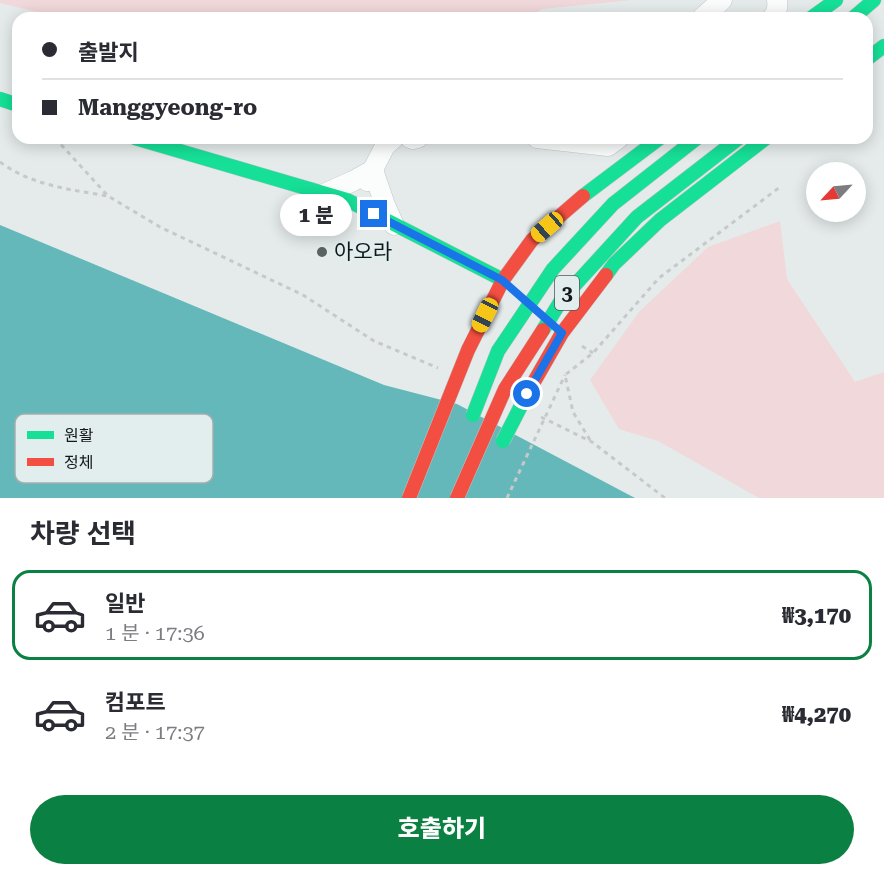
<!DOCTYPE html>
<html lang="ko">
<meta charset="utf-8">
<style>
body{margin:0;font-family:"Roboto Serif","Noto Sans KR",serif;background:#f2f2f3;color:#2b2b33;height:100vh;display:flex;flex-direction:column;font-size:22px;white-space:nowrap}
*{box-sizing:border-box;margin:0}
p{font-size:20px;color:#7c7c81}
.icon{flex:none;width:33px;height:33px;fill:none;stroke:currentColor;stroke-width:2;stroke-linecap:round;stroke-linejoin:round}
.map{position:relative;height:498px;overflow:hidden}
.drawer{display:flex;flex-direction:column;background:#fff;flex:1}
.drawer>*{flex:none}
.top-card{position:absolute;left:12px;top:12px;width:861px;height:132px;border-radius:18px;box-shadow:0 3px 15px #0003;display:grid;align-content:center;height:132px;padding:0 30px;background:#fff}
.needle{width:39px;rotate:244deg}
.controls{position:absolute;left:806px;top:162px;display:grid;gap:12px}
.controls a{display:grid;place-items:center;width:60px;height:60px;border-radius:50%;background:#fff;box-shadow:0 3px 15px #0003;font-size:30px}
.end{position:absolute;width:27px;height:27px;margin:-14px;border:8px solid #1a73e8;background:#fff;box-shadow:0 0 0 3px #fff}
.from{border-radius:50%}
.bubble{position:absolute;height:42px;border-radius:21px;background:#fff;box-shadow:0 3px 15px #0003;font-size:20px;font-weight:800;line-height:42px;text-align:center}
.car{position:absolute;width:18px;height:36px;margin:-18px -9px;border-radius:8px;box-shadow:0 0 4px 2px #0007;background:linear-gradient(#f5c518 24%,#345 0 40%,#f5c518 0 76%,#345 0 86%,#f5c518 0)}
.top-card b{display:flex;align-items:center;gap:21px;height:57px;font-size:22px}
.top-card b+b{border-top:2px solid #e1e1e2}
.top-card i{width:15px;height:15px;background:#2b2b33}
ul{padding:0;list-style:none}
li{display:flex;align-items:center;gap:18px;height:90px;margin:0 12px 9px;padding:0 18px;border:3px solid transparent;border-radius:18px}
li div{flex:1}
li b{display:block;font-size:22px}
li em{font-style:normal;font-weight:800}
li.on{border-color:#0b8043}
li>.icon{width:54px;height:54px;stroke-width:1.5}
h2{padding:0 30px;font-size:27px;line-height:72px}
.primary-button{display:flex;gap:12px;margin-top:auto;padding:12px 30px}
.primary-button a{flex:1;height:69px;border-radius:36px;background:#0b8043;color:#fff;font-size:24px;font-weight:800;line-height:69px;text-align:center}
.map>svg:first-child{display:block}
.green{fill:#f1d8da}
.water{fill:#65b8b9}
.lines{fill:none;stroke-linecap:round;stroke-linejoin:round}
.street-casing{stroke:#c3c7c7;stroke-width:21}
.fast-casing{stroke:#c3c7c7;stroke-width:15}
.jam-casing{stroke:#c3c7c7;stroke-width:15}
.path{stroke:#c7c9c9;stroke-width:3;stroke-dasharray:4.5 4.5;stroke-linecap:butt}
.street{stroke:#fbfcfc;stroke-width:20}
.fast{stroke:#16e098;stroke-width:14}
.jam{stroke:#f24e42;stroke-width:14}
.fast-bridge-casing{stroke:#c2c5c5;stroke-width:15;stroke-linecap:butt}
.jam-bridge-casing{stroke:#c2c5c5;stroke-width:15;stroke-linecap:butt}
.path-bridge{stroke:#c7c9c9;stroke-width:3;stroke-dasharray:4.5 4.5;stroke-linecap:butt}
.fast-bridge{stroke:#16e098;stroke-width:14}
.jam-bridge{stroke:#f24e42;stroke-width:14}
.route{stroke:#1a73e8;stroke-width:8}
.poi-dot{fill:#5c6161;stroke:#e2eeee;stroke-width:2}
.labels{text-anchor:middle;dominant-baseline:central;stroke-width:5;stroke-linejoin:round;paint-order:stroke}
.shield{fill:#e2eeee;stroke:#515858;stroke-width:1.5}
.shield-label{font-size:20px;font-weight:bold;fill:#131717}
.poi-label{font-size:21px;fill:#131717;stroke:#e2eeee;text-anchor:start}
.key{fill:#e2eeee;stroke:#a4aeae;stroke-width:1.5}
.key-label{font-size:16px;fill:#131717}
</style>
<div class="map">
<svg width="884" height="498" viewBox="0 0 884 498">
<rect width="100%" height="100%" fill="#e5ebeb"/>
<g class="green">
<polygon points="0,0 632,0 542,9 529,18 61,18 0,3"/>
<polygon points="780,221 787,279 855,382 884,372 884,498 759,498 658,441 619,429 590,380 639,312 708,247"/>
</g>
<polygon class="water" points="0,225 384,385 457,404 635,498 0,498"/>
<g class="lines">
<defs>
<g id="street">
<polyline points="702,18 722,0"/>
<path d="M772 18C777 14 778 6 777 0"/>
<polyline points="410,138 413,139 418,138"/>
<polyline points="537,138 608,146 619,138"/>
<polyline points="367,181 385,146 394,138"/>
<polyline points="324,194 353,181 373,170 385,205 394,225"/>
</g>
<g id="fast">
<polyline points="811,18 836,0"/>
<polyline points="853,18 874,0"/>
<polyline points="867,59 884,46"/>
<polyline points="0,99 18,105"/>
<polyline points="135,138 347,200 503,280"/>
<polyline points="583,196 660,138"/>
<polyline points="606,275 614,264 660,220 766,138"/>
</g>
<g id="jam">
<polyline points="468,350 503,280 532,240 583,196"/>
<polyline points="527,394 562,333 606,275"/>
</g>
</defs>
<use href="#street" class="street-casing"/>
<use href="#fast" class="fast-casing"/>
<use href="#jam" class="jam-casing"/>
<g class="path">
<polyline points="55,138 108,196 160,227 303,295 374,341 438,368"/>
<path d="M0 162C31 185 71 190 108 196"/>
<polyline points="582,346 593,353"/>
<polyline points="541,417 592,442 665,498"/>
<polyline points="590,440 573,412 565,375 593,353 659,278 780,187"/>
</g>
<use href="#street" class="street"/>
<use href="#fast" class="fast"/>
<use href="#jam" class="jam"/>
<defs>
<g id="fast-bridge">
<polyline points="543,330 562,299 637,217 739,138"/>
<polyline points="473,415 498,351 553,269 613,204 697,138"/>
<polyline points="503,441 527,394"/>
</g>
<g id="jam-bridge">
<polyline points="409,498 468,350"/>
<polyline points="457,498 505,389 543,330"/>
</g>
</defs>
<use href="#fast-bridge" class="fast-bridge-casing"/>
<use href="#jam-bridge" class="jam-bridge-casing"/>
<polyline class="path-bridge" points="507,498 565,375"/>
<use href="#fast-bridge" class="fast-bridge"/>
<use href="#jam-bridge" class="jam-bridge"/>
</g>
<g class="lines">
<polyline class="route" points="374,214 502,280 562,333 527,394"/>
</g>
<circle class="poi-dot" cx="322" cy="252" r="6"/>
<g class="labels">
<rect class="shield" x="555" y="276" width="24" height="34" rx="4.5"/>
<g class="shield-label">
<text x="567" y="293">3</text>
</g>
<g class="poi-label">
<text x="334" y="252">아오라</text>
</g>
</g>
<rect x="15" y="414" width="198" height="69" rx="9" class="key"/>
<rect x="27" y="431" width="27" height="8" fill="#16e098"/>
<rect x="27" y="458" width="27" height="8" fill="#f24e42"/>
<g class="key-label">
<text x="64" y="441">원활</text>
<text x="64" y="468">정체</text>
</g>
</svg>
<div class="controls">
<a><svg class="needle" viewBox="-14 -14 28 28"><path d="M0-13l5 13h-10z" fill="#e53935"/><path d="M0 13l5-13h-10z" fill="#7c7c81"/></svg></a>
</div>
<i class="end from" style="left:527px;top:394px"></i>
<i class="end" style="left:374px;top:214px"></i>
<div class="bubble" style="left:280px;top:194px;width:72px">1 분</div>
<i class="car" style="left:547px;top:227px;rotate:229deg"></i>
<i class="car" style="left:485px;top:315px;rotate:206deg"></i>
<div class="top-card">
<b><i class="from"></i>출발지</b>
<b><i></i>Manggyeong-ro</b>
</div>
</div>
<section class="drawer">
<h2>차량 선택</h2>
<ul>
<li class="on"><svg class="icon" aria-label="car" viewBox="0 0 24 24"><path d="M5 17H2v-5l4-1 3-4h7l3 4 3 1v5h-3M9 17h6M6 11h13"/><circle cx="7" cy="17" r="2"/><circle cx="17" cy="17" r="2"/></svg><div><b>일반</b><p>1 분 · 17:36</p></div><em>₩3,170</em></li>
<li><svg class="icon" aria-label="car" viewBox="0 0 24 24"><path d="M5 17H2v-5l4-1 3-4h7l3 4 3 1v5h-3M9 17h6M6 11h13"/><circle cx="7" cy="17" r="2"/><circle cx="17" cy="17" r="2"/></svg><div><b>컴포트</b><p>2 분 · 17:37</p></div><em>₩4,270</em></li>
</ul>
<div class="primary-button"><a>호출하기</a></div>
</section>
